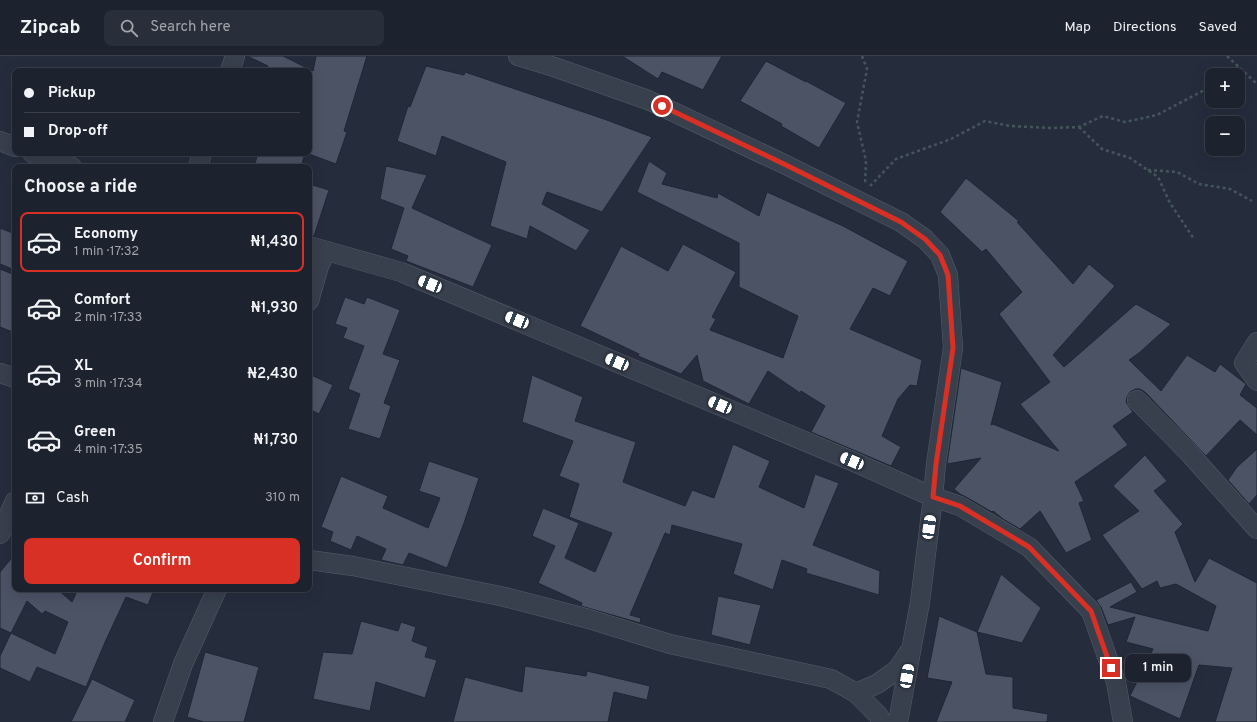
<!DOCTYPE html>
<meta charset="utf-8">
<style>
body{margin:0;font-family:Overpass,sans-serif;background:#292f3a;color:#f1f3f6;height:100vh;display:flex;flex-direction:column;font-size:15px;white-space:nowrap}
*{box-sizing:border-box;margin:0}
p{font-size:13px;color:#a0a4aa}
.icon{flex:none;width:22px;height:22px;fill:none;stroke:currentColor;stroke-width:2;stroke-linecap:round;stroke-linejoin:round}
.map{position:relative;flex:1;overflow:hidden}
.drawer{position:absolute;left:12px;top:108px;width:300px;height:428px;display:flex;flex-direction:column;background:#1c222e;border-radius:8px;box-shadow:0 4px 16px #0002,0 0 0 1px #3a3f4a}
.drawer>*{flex:none}
.top-card{position:absolute;left:12px;top:12px;width:300px;height:88px;border-radius:8px;box-shadow:0 4px 16px #0002,0 0 0 1px #3a3f4a;display:grid;align-content:center;height:88px;padding:0 12px;background:#1c222e}
.buttons{position:absolute;left:1205px;top:12px;display:grid;gap:8px}
.buttons a{display:grid;place-items:center;width:40px;height:40px;border-radius:8px;background:#1c222e;box-shadow:0 4px 16px #0002,0 0 0 1px #3a3f4a;font-size:20px}
.end{position:absolute;width:18px;height:18px;margin:-9px;border:5px solid #d93025;background:#fff;box-shadow:0 0 0 2px #fff}
.from{border-radius:50%}
.bubble{position:absolute;height:28px;border-radius:8px;background:#1c222e;box-shadow:0 4px 16px #0002,0 0 0 1px #3a3f4a;font-size:13px;font-weight:600;line-height:28px;text-align:center}
.car{position:absolute;width:12px;height:24px;margin:-12px -6px;border-radius:5px;box-shadow:0 0 3px 1px #0007;background:linear-gradient(#fff 24%,#345 0 40%,#fff 0 76%,#345 0 86%,#fff 0)}
.top-card b{display:flex;align-items:center;gap:14px;height:38px;font-size:15px}
.top-card b+b{border-top:1px solid #3a3f4a}
.top-card i{width:10px;height:10px;background:#f1f3f6}
ul{padding:0;list-style:none}
li{display:flex;align-items:center;gap:12px;height:60px;margin:0 8px 6px;padding:0 4px;border:2px solid transparent;border-radius:8px}
li div{flex:1}
li b{display:block;font-size:15px}
li em{font-style:normal;font-weight:600}
li.active{border-color:#d93025}
li>.icon{width:36px;height:36px;stroke-width:1.5}
h2{padding:0 12px;font-size:18px;line-height:48px}
.pay{display:flex;align-items:center;gap:10px;height:44px;padding:0 12px;font-size:15px}
.pay p{margin-inline-start:auto}
.cta{display:flex;gap:8px;margin-top:auto;padding:8px 12px}
.cta a{flex:1;height:46px;border-radius:8px;background:#d93025;color:#fff;font-size:16px;font-weight:600;line-height:46px;text-align:center}
header{display:flex;align-items:center;gap:24px;box-sizing:border-box;height:56px;padding:0 20px;background:#1c222e;border-bottom:1px solid #3a3f4a}
header strong{font-size:19px}
nav{display:flex;gap:22px;margin-inline-start:auto;font-size:14px}
.search{width:280px;height:36px;background:#292f3a;display:flex;align-items:center;gap:10px;box-sizing:border-box;padding:0 14px;border-radius:8px;color:#a0a4aa;font-size:15px}
.map>svg:first-child{display:block}
.building{fill:#4b5365;stroke:#1f2634;fill-rule:evenodd}
.lines{fill:none;stroke-linecap:round;stroke-linejoin:round}
.street-casing{stroke:#565d6b;stroke-width:20}
.path{stroke:#45565b;stroke-width:2.5;stroke-dasharray:3 3;stroke-linecap:butt}
.street{stroke:#383f4d;stroke-width:19}
.route{stroke:#d93025;stroke-width:5}
</style>
<header>
<strong>Zipcab</strong>
<div class="search"><svg class="icon" aria-label="search" viewBox="0 0 24 24"><circle cx="10" cy="10" r="6"/><path d="M15 15l6 6"/></svg>Search here</div>
<nav><a>Map</a><a>Directions</a><a>Saved</a></nav>
</header>
<div class="map">
<svg width="1257" height="666" viewBox="0 0 1257 666">
<rect width="100%" height="100%" fill="#252d3d"/>
<g class="building">
<polygon points="247,0 283,0 313,15 316,0 367,0 344,75 347,76 336,108 309,98 309,15 266,15 268,10"/>
<polygon points="622,0 722,0 703,34 662,16 658,23"/>
<polygon points="766,5 806,26 806,25 846,47 819,92 781,70 782,68 740,45"/>
<polygon points="426,10 464,19 465,16 604,63 652,81 602,156 547,136 542,148 590,174 576,195 530,170 527,183 490,170 506,106 442,80 436,100 397,85 408,50 410,51"/>
<polygon points="258,97 305,97 301,111 254,111"/>
<polygon points="649,105 667,117 662,128 717,142 718,137 759,160 767,136 843,170 908,205 890,240 873,232 850,273 922,304 917,330 910,329 898,343 882,380 901,391 891,410 811,376 825,350 801,335 800,337 768,315 749,348 703,325 697,299 681,318 638,300 639,298 580,270 621,190 668,215 683,188 736,216 712,261 716,263 710,274 783,302 798,260 739,231 739,187 637,136"/>
<polygon points="386,110 427,119 412,152 492,189 473,231 406,205 408,200 391,193 404,152 380,143"/>
<polygon points="966,122 1019,165 1017,166 1073,228 1089,208 1115,230 1053,299 1064,311 1136,248 1171,268 1139,297 1129,304 1161,335 1187,299 1215,316 1220,308 1246,328 1240,339 1257,352 1257,379 1240,364 1206,400 1145,336 1140,333 1135,333 1130,336 1127,341 1126,346 1133,356 1113,370 1128,389 1075,426 1084,445 1079,447 1092,484 1066,497 1040,455 1020,473 1003,463 993,455 992,456 966,441 960,438 954,433 981,402 947,408 961,312 1002,326 991,369 993,368 1059,395 1020,348 1050,326 999,258 1022,236 986,193 982,196 940,156"/>
<polygon points="309,128 329,134 314,180 309,179"/>
<polygon points="0,172 15,178 15,204 12,213 0,208"/>
<polygon points="0,213 15,219 15,277 0,271"/>
<polygon points="345,241 364,248 367,241 400,254 383,298 400,304 384,347 391,350 380,383 348,373 360,338 348,333 364,290 343,282 347,272 335,268"/>
<polygon points="309,318 333,329 319,358 309,353"/>
<polygon points="532,319 583,341 575,365 636,386 623,426 685,450 692,434 714,442 733,388 770,405 759,431 804,452 815,418 839,427 813,489 880,515 879,539 806,517 807,513 782,504 773,534 733,518 742,488 672,469 670,479 665,477 630,559 641,562 640,567 581,550 582,547 538,527 555,490 532,480 543,452 579,467 565,502 595,516 612,477 569,461 579,428 559,420 573,385 522,366"/>
<polygon points="1257,393 1257,439 1249,448 1228,424 1237,411"/>
<polygon points="1145,399 1167,425 1154,435 1183,468 1175,476 1195,526 1209,502 1257,527 1257,666 1215,666 1232,612 1199,609 1180,663 1130,640 1153,593 1126,586 1135,561 1108,569 1101,551 1096,544 1131,526 1137,536 1110,551 1208,575 1216,550 1176,528 1160,532 1157,525 1142,533 1102,479 1139,455 1113,430"/>
<polygon points="429,405 479,422 464,467 447,512 409,497 403,509 381,504 386,493 357,480 351,494 330,485 333,476 321,471 341,420 388,440 383,452 428,472 440,442 419,435"/>
<path d="M15 498V533H57L72 546 78 533H145L153 536 148 549 126 541 106 584 86 631 37 611 30 626 0 612V600L11 577 0 572V516ZM27 545 42 558 45 555 68 566 55 598 11 577Z"/>
<polygon points="1001,518 1041,552 1022,587 977,576"/>
<polygon points="718,540 761,549 750,589 711,579"/>
<polygon points="939,560 977,576 986,618 1013,621 1013,652 1048,658 1047,666 936,666 952,626 927,622"/>
<polygon points="361,565 398,575 401,566 416,571 412,585 428,591 425,601 437,604 425,642 376,626 370,655 313,643 323,596 352,598"/>
<polygon points="205,596 259,611 244,666 204,666 187,661"/>
<polygon points="525,610 586,620 587,615 650,630 647,644 614,636 608,666 453,666 465,621 522,636"/>
<polygon points="92,623 135,644 125,666 71,666"/>
</g>
<g class="lines">
<defs>
<g id="street">
<polyline points="518,0 554,11 648,44 784,108 901,166 925,183 940,199 948,219 953,292 936,408 933,441 920,546 898,666"/>
<polyline points="230,15 235,0"/>
<polyline points="0,85 15,91"/>
<polyline points="32,97 72,111"/>
<polyline points="198,111 202,97"/>
<polyline points="309,190 401,216 852,405 933,441 960,450 1029,491 1091,555 1116,626 1123,666"/>
<polyline points="309,245 319,210 326,195"/>
<polyline points="1257,286 1244,307 1257,325"/>
<polyline points="0,317 15,322"/>
<polyline points="1137,344 1190,398 1257,473"/>
<polyline points="0,478 15,445"/>
<polyline points="309,504 353,510 505,541 589,563 670,588 831,623 856,637 878,659 882,666"/>
<polyline points="856,637 877,628 897,614 909,596"/>
<polyline points="163,666 183,608 217,533"/>
</g>
</defs>
<use href="#street" class="street-casing"/>
<g class="path">
<polyline points="862,0 867,13 857,66 866,105 865,129"/>
<polyline points="1227,0 1257,28"/>
<polyline points="1228,19 1238,10"/>
<polyline points="1079,71 1102,93 1130,102 1158,121 1170,147 1194,183"/>
<polyline points="1148,114 1177,116 1199,128 1230,133 1252,145"/>
<polyline points="870,130 896,103 951,83 985,65 1010,70 1051,72 1079,71 1103,60 1125,66 1157,59 1212,30"/>
</g>
<use href="#street" class="street"/>
</g>
<g class="lines">
<polyline class="route" points="662,50 784,108 901,166 925,183 940,199 948,219 953,292 936,408 933,441 960,450 1029,491 1091,555 1111,612"/>
</g>
</svg>
<div class="buttons">
<a>+</a>
<a>−</a>
</div>
<i class="end from" style="left:662px;top:50px"></i>
<i class="end" style="left:1111px;top:612px"></i>
<div class="bubble" style="left:1125px;top:598px;width:66px">1 min</div>
<i class="car" style="left:430px;top:228px;rotate:292deg"></i>
<i class="car" style="left:517px;top:264px;rotate:292deg"></i>
<i class="car" style="left:617px;top:306px;rotate:293deg"></i>
<i class="car" style="left:720px;top:349px;rotate:293deg"></i>
<i class="car" style="left:852px;top:405px;rotate:293deg"></i>
<i class="car" style="left:929px;top:471px;rotate:8deg"></i>
<i class="car" style="left:907px;top:620px;rotate:10deg"></i>
<div class="top-card">
<b><i class="from"></i>Pickup</b>
<b><i></i>Drop-off</b>
</div>
<section class="drawer">
<h2>Choose a ride</h2>
<ul>
<li class="active"><svg class="icon" aria-label="car" viewBox="0 0 24 24"><path d="M5 17H2v-5l4-1 3-4h7l3 4 3 1v5h-3M9 17h6M6 11h13"/><circle cx="7" cy="17" r="2"/><circle cx="17" cy="17" r="2"/></svg><div><b>Economy</b><p>1 min · 17:32</p></div><em>₦1,430</em></li>
<li><svg class="icon" aria-label="car" viewBox="0 0 24 24"><path d="M5 17H2v-5l4-1 3-4h7l3 4 3 1v5h-3M9 17h6M6 11h13"/><circle cx="7" cy="17" r="2"/><circle cx="17" cy="17" r="2"/></svg><div><b>Comfort</b><p>2 min · 17:33</p></div><em>₦1,930</em></li>
<li><svg class="icon" aria-label="car" viewBox="0 0 24 24"><path d="M5 17H2v-5l4-1 3-4h7l3 4 3 1v5h-3M9 17h6M6 11h13"/><circle cx="7" cy="17" r="2"/><circle cx="17" cy="17" r="2"/></svg><div><b>XL</b><p>3 min · 17:34</p></div><em>₦2,430</em></li>
<li><svg class="icon" aria-label="car" viewBox="0 0 24 24"><path d="M5 17H2v-5l4-1 3-4h7l3 4 3 1v5h-3M9 17h6M6 11h13"/><circle cx="7" cy="17" r="2"/><circle cx="17" cy="17" r="2"/></svg><div><b>Green</b><p>4 min · 17:35</p></div><em>₦1,730</em></li>
</ul>
<div class="pay"><svg class="icon" aria-label="cash" viewBox="0 0 24 24"><path d="M3 7h18v10H3z"/><circle cx="12" cy="12" r="2"/></svg>Cash<p>310 m</p></div>
<div class="cta"><a>Confirm</a></div>
</section>
</div>
